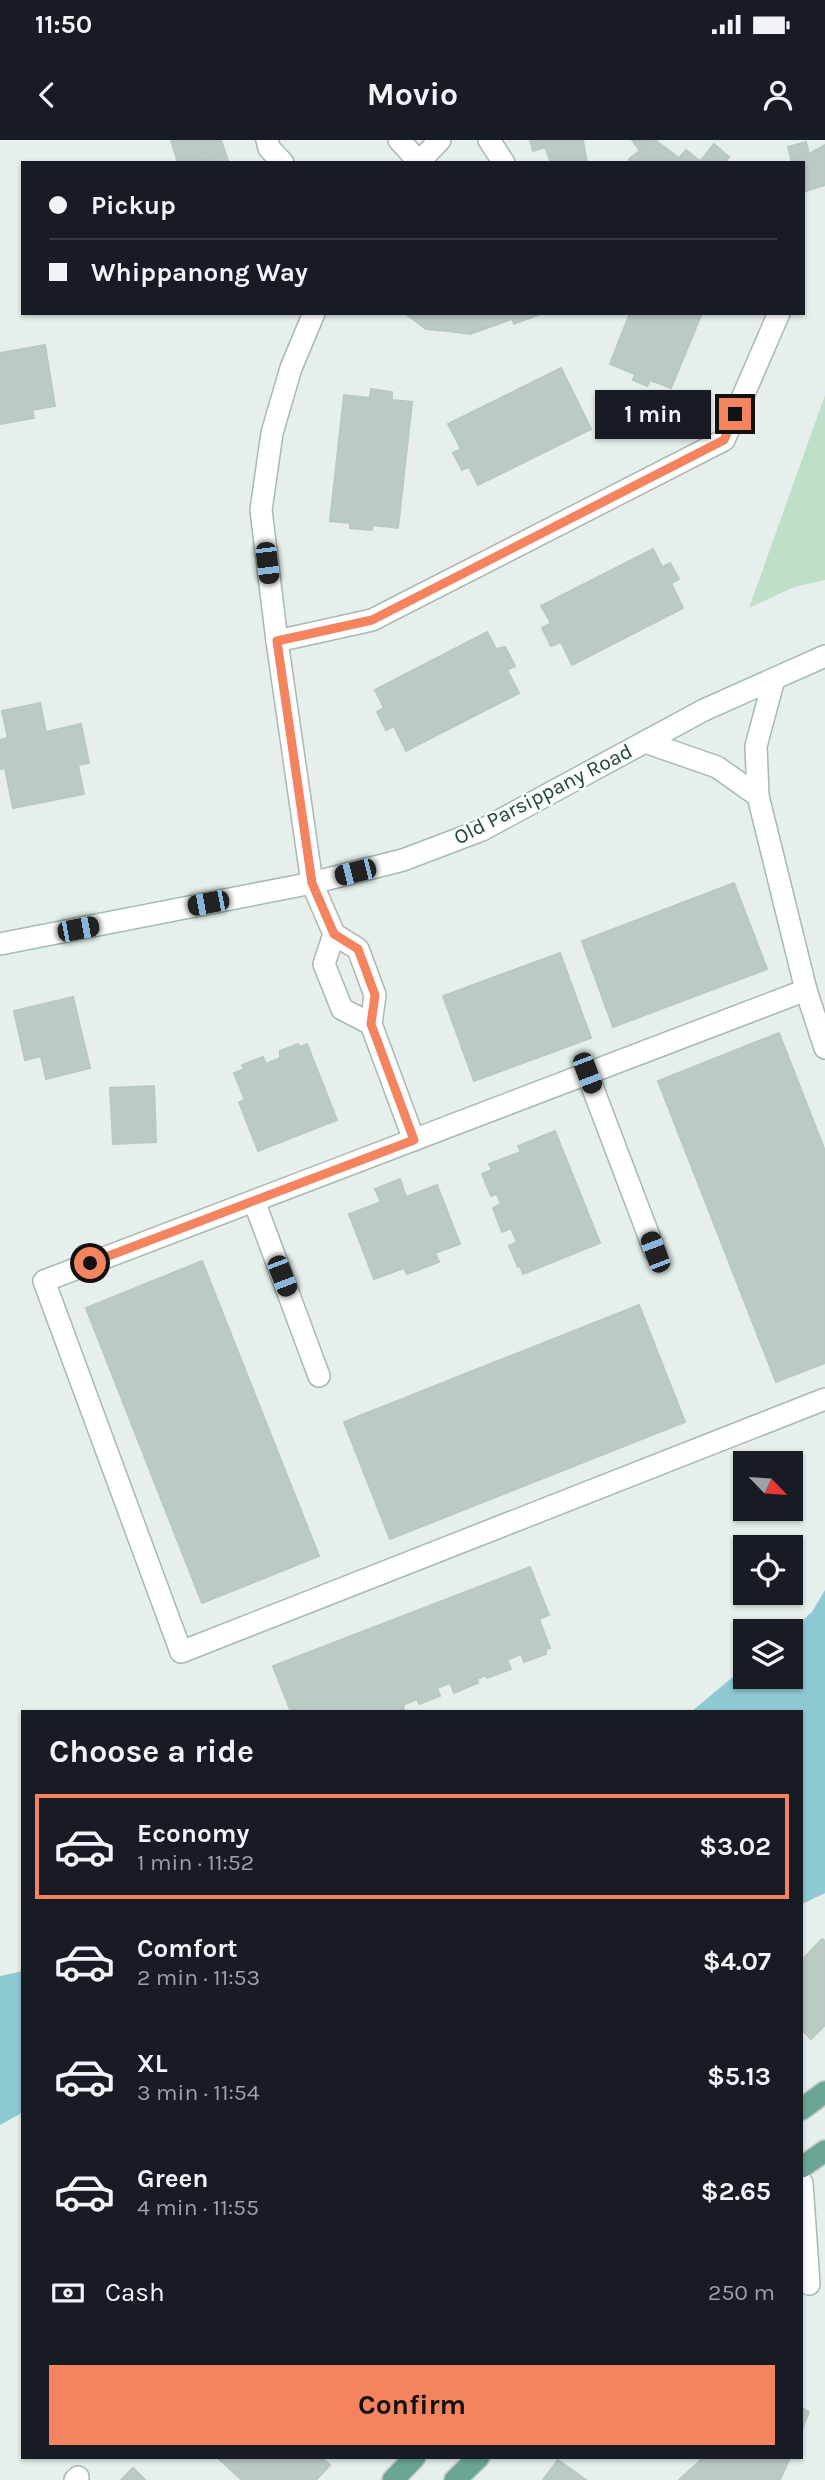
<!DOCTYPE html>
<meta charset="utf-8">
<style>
body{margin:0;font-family:Karla,sans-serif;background:#242831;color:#f1f3f6;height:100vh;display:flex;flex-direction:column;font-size:26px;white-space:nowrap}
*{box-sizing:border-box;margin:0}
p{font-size:23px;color:#9ea1a6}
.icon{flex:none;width:38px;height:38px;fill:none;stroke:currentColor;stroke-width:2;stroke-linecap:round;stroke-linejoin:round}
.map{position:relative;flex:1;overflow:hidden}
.side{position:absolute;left:21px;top:1570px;width:782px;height:749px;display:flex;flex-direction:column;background:#171b24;border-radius:0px;box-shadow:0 2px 5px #0004}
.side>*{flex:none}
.top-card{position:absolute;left:21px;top:21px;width:784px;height:154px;border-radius:0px;box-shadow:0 2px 5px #0004;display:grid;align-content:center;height:154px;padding:0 28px;background:#171b24}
.needle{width:46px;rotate:115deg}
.tools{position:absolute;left:733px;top:1311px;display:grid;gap:14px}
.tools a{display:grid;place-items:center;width:70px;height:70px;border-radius:0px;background:#171b24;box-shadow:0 2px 5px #0004;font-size:35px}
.end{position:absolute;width:32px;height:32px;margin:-16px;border:9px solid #f4845f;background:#111;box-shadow:0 0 0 4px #111}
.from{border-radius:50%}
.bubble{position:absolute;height:49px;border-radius:0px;background:#171b24;box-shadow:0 2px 5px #0004;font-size:23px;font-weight:700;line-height:49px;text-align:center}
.car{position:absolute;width:21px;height:42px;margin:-21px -10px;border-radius:9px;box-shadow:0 0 5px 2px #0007;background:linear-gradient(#222 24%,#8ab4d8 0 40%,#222 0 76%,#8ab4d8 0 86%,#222 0)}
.top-card b{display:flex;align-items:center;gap:24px;height:66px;font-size:26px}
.top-card b+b{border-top:2px solid #363941}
.top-card i{width:18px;height:18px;background:#f1f3f6}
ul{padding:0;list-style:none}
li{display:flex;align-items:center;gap:21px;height:105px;margin:0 14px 10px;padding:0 14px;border:4px solid transparent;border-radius:0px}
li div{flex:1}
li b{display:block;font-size:26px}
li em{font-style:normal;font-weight:700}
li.current{border-color:#f4845f}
li>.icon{width:63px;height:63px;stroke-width:1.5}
h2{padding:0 28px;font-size:32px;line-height:84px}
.pay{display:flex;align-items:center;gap:18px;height:77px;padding:0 28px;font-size:26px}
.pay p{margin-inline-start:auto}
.primary-button{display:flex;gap:14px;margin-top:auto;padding:14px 28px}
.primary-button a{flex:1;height:80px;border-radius:0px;background:#f4845f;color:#111;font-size:28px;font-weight:700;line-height:80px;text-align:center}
.status{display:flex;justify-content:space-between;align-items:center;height:49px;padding:0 35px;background:#171b24;direction:ltr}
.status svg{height:19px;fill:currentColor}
header{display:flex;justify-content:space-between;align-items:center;height:91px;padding:0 28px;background:#171b24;font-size:32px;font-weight:700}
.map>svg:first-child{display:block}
.green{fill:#bfe0c8}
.water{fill:#8ec9d4}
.building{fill:#bbcac4;stroke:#b8c9c2;stroke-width:2}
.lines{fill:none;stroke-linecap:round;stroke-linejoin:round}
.service-casing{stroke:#a8b8b2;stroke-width:24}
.secondary-casing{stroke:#a4bbb3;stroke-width:24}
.primary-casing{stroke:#c2cac8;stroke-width:24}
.service{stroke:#fff;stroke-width:21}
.secondary{stroke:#fff;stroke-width:21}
.primary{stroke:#6aa596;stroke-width:21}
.route{stroke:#f4845f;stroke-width:9}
.labels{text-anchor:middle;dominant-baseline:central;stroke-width:5;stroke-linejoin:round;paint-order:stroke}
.street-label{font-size:21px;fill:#24423a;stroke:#f7fbf9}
</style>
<div class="status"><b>11:50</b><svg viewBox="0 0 49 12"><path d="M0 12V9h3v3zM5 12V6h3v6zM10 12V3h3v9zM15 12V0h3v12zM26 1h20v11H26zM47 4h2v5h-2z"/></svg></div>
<header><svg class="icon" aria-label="back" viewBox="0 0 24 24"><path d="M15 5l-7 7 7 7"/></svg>Movio<svg class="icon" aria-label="person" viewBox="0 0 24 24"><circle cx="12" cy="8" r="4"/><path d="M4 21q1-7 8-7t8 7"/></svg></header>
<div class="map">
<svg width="825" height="2340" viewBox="0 0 825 2340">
<rect width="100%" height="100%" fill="#e6efeb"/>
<polygon class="green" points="825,255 825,440 794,447 749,468"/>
<g class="water">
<polygon points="825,1450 825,1753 802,1764 802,1572 692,1571 745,1527 746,1536 791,1536 790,1491 812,1472"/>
<polygon points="23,1831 23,1972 0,1985 0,1836"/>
</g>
<g class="building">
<polygon points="171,0 221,0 225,12 194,23 178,23"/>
<polygon points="530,0 583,0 587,23 551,23 545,7 533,11"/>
<polygon points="632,0 655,0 640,11"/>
<polygon points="655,0 679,18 686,10 700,21 699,23 631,23 629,19"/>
<polygon points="806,2 809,14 825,5 825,45 803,52 803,23 792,23 788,7"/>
<polygon points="714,4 729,17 725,23 699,23"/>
<polygon points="225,12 229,23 194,23"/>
<polygon points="405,173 450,173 447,191 426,189"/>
<polygon points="450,173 510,173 512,179 470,194 447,191"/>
<polygon points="510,173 543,173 514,184"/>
<polygon points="630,173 702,173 671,248 650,240 647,246 633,240 635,234 610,224"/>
<polygon points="45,205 55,266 32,270 34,278 0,284 0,213"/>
<polygon points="561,228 591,289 478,345 469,327 462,330 453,313 461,309 448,284"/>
<polygon points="371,249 392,252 392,260 412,262 398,388 373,385 372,390 350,388 350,383 330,381 344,255 370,258"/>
<polygon points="653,409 662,427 670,423 679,439 671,443 683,468 572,525 561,502 551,506 542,488 551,483 541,466"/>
<polygon points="487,492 496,509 505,507 515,526 507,530 519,553 406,611 394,586 386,590 377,572 384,568 375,550"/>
<polygon points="40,563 46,592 81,584 89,623 78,625 84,654 13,668 5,628 0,629 0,600 8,598 2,571"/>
<polygon points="734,743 767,829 613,887 582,801"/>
<polygon points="560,813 591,898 474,941 443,856"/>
<polygon points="73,857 90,928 46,939 41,916 25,920 14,871"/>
<polygon points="779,893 825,1011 825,1223 776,1242 658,941"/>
<polygon points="298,904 300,907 307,904 337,980 258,1011 239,962 245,960 234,933 244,929 242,925 263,917 266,924 280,918 280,911"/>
<polygon points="154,946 156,1002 113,1004 110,948"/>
<polygon points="555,991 600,1103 523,1134 520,1125 518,1127 509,1106 517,1102 511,1088 502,1092 493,1068 501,1064 497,1054 491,1056 482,1034 492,1030 489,1024 521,1012 518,1006"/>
<polygon points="400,1039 406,1057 437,1045 460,1104 435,1113 439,1122 407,1134 404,1128 374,1139 349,1074 381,1062 375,1049"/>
<polygon points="202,1121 319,1416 202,1463 86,1168"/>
<polygon points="639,1165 685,1282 390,1399 344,1282"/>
<polygon points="530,1427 549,1475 539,1479 550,1508 546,1509 546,1514 524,1522 521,1514 507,1520 511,1529 487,1538 486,1535 477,1539 478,1543 454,1553 450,1543 437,1548 440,1556 419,1564 417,1559 403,1565 404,1569 398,1572 291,1572 273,1526"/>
<polygon points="822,1799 825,1801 825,1885 811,1899 802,1890 802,1820"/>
<polygon points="802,2268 809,2272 802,2289"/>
<polygon points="217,2317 321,2317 330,2325 316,2340 242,2340"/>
<polygon points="704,2317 790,2317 780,2340 679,2340"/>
<polygon points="558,2320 586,2340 543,2340"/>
<polygon points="133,2328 145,2340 121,2340"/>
</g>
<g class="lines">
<defs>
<g id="service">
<polyline points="267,0 269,8 283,23"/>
<polyline points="399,0 419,22"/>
<polyline points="489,0 504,23"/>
<polyline points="418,23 440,0"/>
<polyline points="314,173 291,228 272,293 261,370 277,501 312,743 334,794 358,809 375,855 371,884 414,1000"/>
<polyline points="277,501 372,480 724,300 779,173"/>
<polyline points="774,539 756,606 758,656 806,850 825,908"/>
<polyline points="645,602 717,627 758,656"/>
<polyline points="334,794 324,824 342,869 371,884"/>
<polyline points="806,850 44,1141 181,1512 825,1259"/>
<polyline points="587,933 655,1112"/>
<polyline points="254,1061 319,1236"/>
<polyline points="802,2043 809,2144"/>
<polyline points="75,2340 78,2337"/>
</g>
<polyline id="secondary" points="0,804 312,743 403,720 482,690 704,570 825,516"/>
<g id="primary">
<polyline points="802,1969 825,1952"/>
<polyline points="802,2027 825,2011"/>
<polyline points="393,2340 415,2317"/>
<polyline points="455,2340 479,2317"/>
</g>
</defs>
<use href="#service" class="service-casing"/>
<use href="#secondary" class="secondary-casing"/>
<use href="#primary" class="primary-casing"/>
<use href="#service" class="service"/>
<use href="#secondary" class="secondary"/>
<use href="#primary" class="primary"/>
</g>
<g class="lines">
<polyline class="route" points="90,1123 414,1000 371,884 375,855 358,809 334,794 312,743 277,501 372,480 724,300 735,274"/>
</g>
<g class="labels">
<g class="street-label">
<text transform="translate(543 654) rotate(-27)">Old Parsippany Road</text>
</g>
</g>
</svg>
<div class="tools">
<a><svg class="needle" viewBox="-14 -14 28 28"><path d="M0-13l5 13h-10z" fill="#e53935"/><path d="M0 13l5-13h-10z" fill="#9ea1a6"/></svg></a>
<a><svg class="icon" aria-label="locate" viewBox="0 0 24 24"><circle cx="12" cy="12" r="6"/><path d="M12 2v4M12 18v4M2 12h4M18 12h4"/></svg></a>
<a><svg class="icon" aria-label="layers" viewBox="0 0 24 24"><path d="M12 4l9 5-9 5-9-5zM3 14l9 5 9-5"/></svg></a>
</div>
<i class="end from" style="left:90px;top:1123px"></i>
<i class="end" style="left:735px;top:274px"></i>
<div class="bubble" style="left:595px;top:250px;width:116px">1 min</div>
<i class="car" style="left:267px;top:423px;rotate:173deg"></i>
<i class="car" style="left:355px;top:732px;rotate:256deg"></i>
<i class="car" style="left:208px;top:763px;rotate:259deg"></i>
<i class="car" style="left:78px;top:789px;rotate:79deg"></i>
<i class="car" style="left:587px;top:933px;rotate:159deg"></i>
<i class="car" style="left:655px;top:1112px;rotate:339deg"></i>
<i class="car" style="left:282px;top:1136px;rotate:159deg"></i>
<div class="top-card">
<b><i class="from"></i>Pickup</b>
<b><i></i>Whippanong Way</b>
</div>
<section class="side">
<h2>Choose a ride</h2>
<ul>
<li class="current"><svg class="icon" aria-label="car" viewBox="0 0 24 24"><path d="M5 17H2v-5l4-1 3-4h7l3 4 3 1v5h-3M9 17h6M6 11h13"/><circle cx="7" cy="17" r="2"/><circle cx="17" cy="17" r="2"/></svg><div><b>Economy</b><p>1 min · 11:52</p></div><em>$3.02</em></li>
<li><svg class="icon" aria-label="car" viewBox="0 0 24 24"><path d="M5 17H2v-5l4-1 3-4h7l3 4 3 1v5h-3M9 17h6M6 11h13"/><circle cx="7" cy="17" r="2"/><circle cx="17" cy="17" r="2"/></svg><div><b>Comfort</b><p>2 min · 11:53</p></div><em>$4.07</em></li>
<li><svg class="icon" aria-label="car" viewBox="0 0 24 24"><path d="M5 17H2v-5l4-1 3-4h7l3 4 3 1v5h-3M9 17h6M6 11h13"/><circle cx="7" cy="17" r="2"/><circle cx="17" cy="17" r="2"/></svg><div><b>XL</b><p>3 min · 11:54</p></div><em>$5.13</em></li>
<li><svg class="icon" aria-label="car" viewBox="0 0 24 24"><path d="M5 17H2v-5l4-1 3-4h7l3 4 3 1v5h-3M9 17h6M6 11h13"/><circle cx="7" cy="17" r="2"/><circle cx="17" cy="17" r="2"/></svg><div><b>Green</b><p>4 min · 11:55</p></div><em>$2.65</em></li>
</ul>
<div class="pay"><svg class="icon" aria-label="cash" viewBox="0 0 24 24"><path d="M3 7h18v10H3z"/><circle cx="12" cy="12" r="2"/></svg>Cash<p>250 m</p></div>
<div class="primary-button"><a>Confirm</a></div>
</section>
</div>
